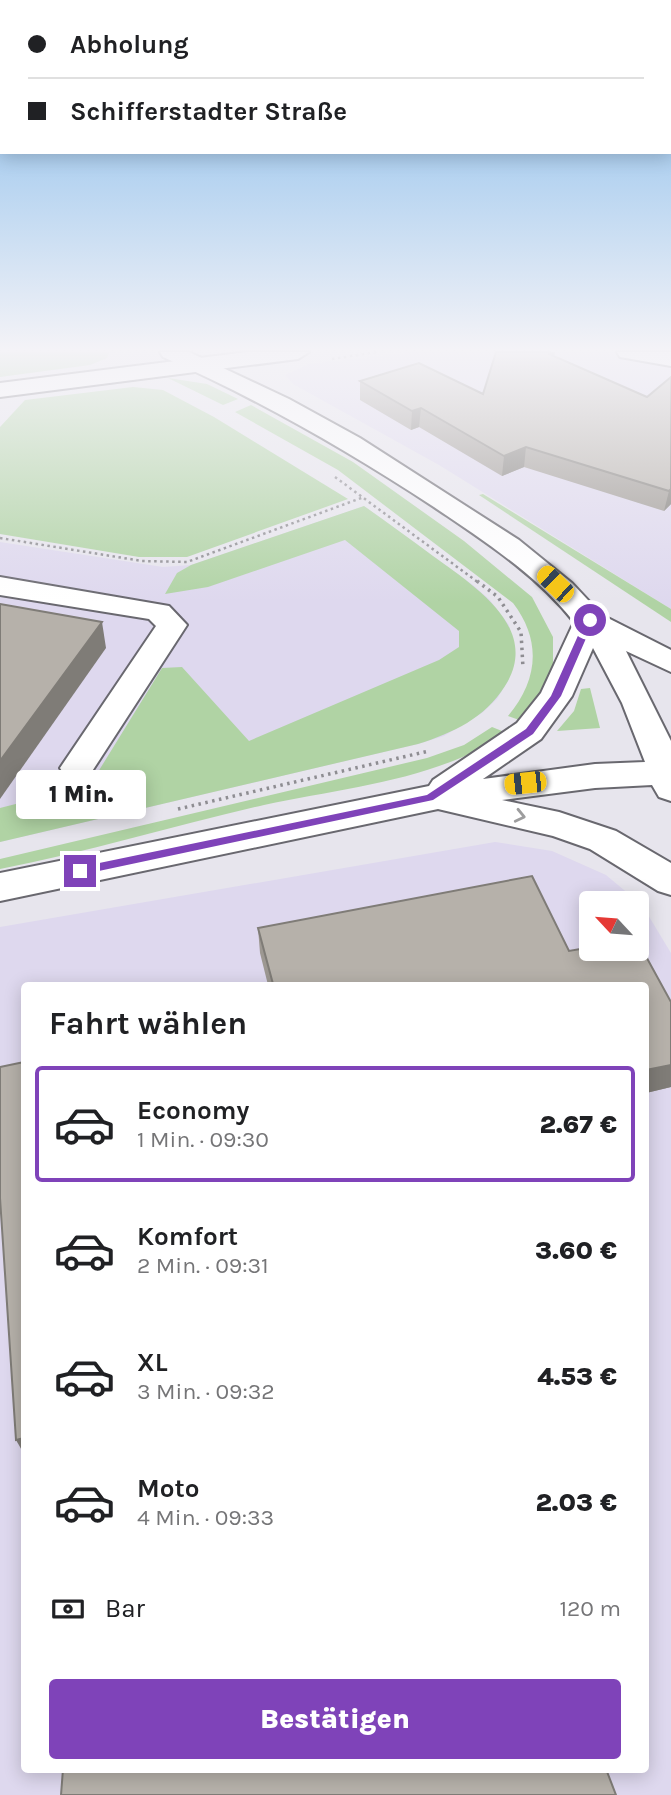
<!DOCTYPE html>
<html lang="de">
<meta charset="utf-8">
<style>
body{margin:0;font-family:Karla,sans-serif;background:#f2f2f2;color:#202124;height:100vh;display:flex;flex-direction:column;font-size:26px;white-space:nowrap}
*{box-sizing:border-box;margin:0}
p{font-size:23px;color:#757577}
.icon{flex:none;width:38px;height:38px;fill:none;stroke:currentColor;stroke-width:2;stroke-linecap:round;stroke-linejoin:round}
.map{position:relative;flex:1;overflow:hidden}
.drawer{position:absolute;left:21px;top:982px;width:628px;height:791px;display:flex;flex-direction:column;background:#fff;border-radius:7px;box-shadow:0 4px 18px #0003}
.drawer>*{flex:none}
.banner{position:absolute;left:0px;top:0px;width:672px;height:154px;box-shadow:0 4px 18px #0003;display:grid;align-content:center;height:154px;padding:0 28px;background:#fff}
.needle{width:46px;rotate:296deg}
.controls{position:absolute;left:579px;top:891px;display:grid;gap:14px}
.controls a{display:grid;place-items:center;width:70px;height:70px;border-radius:7px;background:#fff;box-shadow:0 4px 18px #0003;font-size:35px}
.end{position:absolute;width:32px;height:32px;margin:-16px;border:9px solid #7f43b9;background:#fff;box-shadow:0 0 0 4px #fff}
.from{border-radius:50%}
.bubble{position:absolute;height:49px;border-radius:7px;background:#fff;box-shadow:0 4px 18px #0003;font-size:23px;font-weight:800;line-height:49px;text-align:center}
.car{position:absolute;width:21px;height:42px;margin:-21px -10px;border-radius:9px;box-shadow:0 0 5px 2px #0007;background:linear-gradient(#f5c518 24%,#345 0 40%,#f5c518 0 76%,#345 0 86%,#f5c518 0)}
.banner b{display:flex;align-items:center;gap:24px;height:66px;font-size:26px}
.banner b+b{border-top:2px solid #e0e0e0}
.banner i{width:18px;height:18px;background:#202124}
ul{padding:0;list-style:none}
li{display:flex;align-items:center;gap:21px;height:116px;margin:0 14px 10px;padding:0 14px;border:4px solid transparent;border-radius:7px}
li div{flex:1}
li b{display:block;font-size:26px}
li em{font-style:normal;font-weight:800}
li.active{border-color:#7f43b9}
li>.icon{width:63px;height:63px;stroke-width:1.5}
h2{padding:0 28px;font-size:32px;line-height:84px}
.pay{display:flex;align-items:center;gap:18px;height:77px;padding:0 28px;font-size:26px}
.pay p{margin-inline-start:auto}
.cta{display:flex;gap:14px;margin-top:auto;padding:14px 28px}
.cta a{flex:1;height:80px;border-radius:7px;background:#7f43b9;color:#fff;font-size:28px;font-weight:800;line-height:80px;text-align:center}
.map>svg:first-child{display:block}
.commercial{fill:#ded8ee;fill-rule:evenodd}
.green{fill:#b0d3a4}
.lines{fill:none;stroke-linecap:round;stroke-linejoin:round}
.minor-casing{stroke:#69686f;stroke-width:4}
.major-casing{stroke:#69686f;stroke-width:4}
.path-far1{stroke:#8e8d92;stroke-width:2.5;stroke-dasharray:2.5 3.5;stroke-linecap:butt}
.path{stroke:#8e8d92;stroke-width:3.5;stroke-dasharray:2.5 4.5;stroke-linecap:butt}
.minor{fill:#fff;fill-rule:evenodd}
.major{fill:#fff;fill-rule:evenodd}
.wall{fill:#9d9892}
.shaded-wall{fill:#7f7c77}
.building{fill:#b6b1aa;stroke:#7f7c77;stroke-width:2}
.oneway{stroke:#9d9d9e}
.route{fill:#7f43b9}
</style>
<div class="map">
<svg width="671" height="1795" viewBox="0 0 671 1795">
<rect width="100%" height="100%" fill="#e7e5ed"/>
<g class="commercial">
<polygon points="415,352 671,352 671,609 439,465 293,384 285,375 309,364"/>
<polygon points="364,506 473,585 490,600 509,625 515,657 509,679 497,699 482,713 444,736 418,744 0,842 0,542 163,567 191,565"/>
<path d="M495 842 552 851 606 875 642 905 671 953V1795H0V927ZM592 903H637V948H592ZM24 985H646V1769H24Z"/>
</g>
<g class="green">
<polygon points="0,352 107,352 109,353 107,358 90,365 0,377"/>
<polygon points="168,378 207,384 238,399 223,405"/>
<polygon points="133,387 163,390 214,417 348,499 187,557 139,557 0,534 0,427 25,400"/>
<path d="M251 405 353 462 464 541 532 597 553 637V664L546 689 522 721 508 716C538 680 542 641 513 603L338 470 235 412Z"/>
<polygon points="483,494 671,609 671,622 479,495"/>
<path d="M364 506C387 522 410 539 433 556 473 585 542 628 505 686 485 718 453 733 418 744L0 842V808L90 785 162 668 182 667 249 741 439 660 459 647V631L345 540 208 587 165 594 177 573 191 565Z"/>
<polygon points="590,688 600,728 557,731 574,711 581,689"/>
<path d="M492 727 507 733C435 781 347 787 264 805 176 825 89 852 0 869V859L427 758 464 745Z"/>
</g>
<g class="lines">
<defs>
<g id="minor">
<polygon points="247,352 309,352 298,359 0,397 0,383"/>
<polygon points="617,352 671,352 671,366 620,357"/>
<polygon points="0,577 169,606 187,625 89,776 77,780 65,776 60,768 156,626 149,619 0,595"/>
</g>
<path id="major" d="M160 352H189L289 399 360 438 519 540 572 583 602 615 671 650V672L626 651 671 741V801L659 797 652 785 595 788 502 800 559 812 616 831 671 863V895L658 891 590 849 553 836 438 809 0 901V873L429 786 433 780 517 723 541 693 574 622C536 574 484 541 434 507 347 450 258 399 163 357ZM593 648 622 703 645 762 595 764 483 779 541 739 572 696Z"/>
</defs>
<use href="#minor" class="minor-casing"/>
<use href="#major" class="major-casing"/>
<g class="path-far1">
<polyline points="332,359 377,352"/>
<polyline points="335,477 479,583"/>
<polyline points="0,538 142,561 187,562 364,497"/>
</g>
<g class="path">
<polyline points="477,581 498,597 521,632 523,668"/>
<polyline points="178,809 429,751"/>
</g>
<use href="#minor" class="minor"/>
<use href="#major" class="major"/>
</g>
<g class="wall">
<polygon points="555,352 554,357 647,397 671,377 671,504 664,511 524,467 502,476 419,427 411,430 360,400 360,381 483,394"/>
<polygon points="532,876 569,951 592,947 592,948 637,948 637,940 671,1002 671,1087 646,1093 646,985 265,985 268,985 260,953 258,928"/>
</g>
<g class="shaded-wall">
<polygon points="550,352 555,352 554,357 549,354"/>
<polygon points="421,408 419,427 411,430 412,411"/>
<polygon points="526,447 524,467 502,476 504,456"/>
<polygon points="671,489 671,504 664,511 669,491"/>
<polygon points="102,622 106,648 0,799 0,761"/>
<polygon points="671,1065 671,1087 646,1093 646,1070"/>
<polygon points="24,1438 24,1454 16,1440"/>
</g>
<g class="building">
<polygon points="496,352 550,352 549,354 647,397 671,377 671,489 669,491 526,447 504,456 421,408 412,411 360,381 419,363 483,394"/>
<polygon points="0,604 102,622 0,761"/>
<polygon points="532,876 569,951 592,947 592,948 637,948 637,940 671,1002 671,1065 646,1070 646,985 265,985 273,984 258,928"/>
<polygon points="24,1062 24,1438 16,1440 0,1198 0,1067"/>
<polygon points="63,1769 606,1769 616,1795 61,1795"/>
</g>
<defs><path id="oneway-chevron" d="M-2-3.5L2.5 0L-2 3.5" fill="none" stroke-width="1.6" stroke-linecap="round" stroke-linejoin="round" transform="scale(1.75)"/></defs>
<use class="oneway" href="#oneway-chevron" transform="translate(520 816) rotate(13)"/>
<linearGradient id="sky" x2="0" y2="1"><stop stop-color="#77b4ea"/><stop offset="0.58" stop-color="#f4f3f7"/><stop offset="1" stop-color="#f4f3f7" stop-opacity="0"/></linearGradient>
<rect width="671" height="603" fill="url(#sky)"/>
<polygon class="route" points="590,618 594,620 561,696 533,734 433,800 80,875 75,871 80,867 427,795 526,729 551,696 585,620"/>
</svg>
<div class="controls">
<a><svg class="needle" viewBox="-14 -14 28 28"><path d="M0-13l5 13h-10z" fill="#e53935"/><path d="M0 13l5-13h-10z" fill="#757577"/></svg></a>
</div>
<i class="end from" style="left:590px;top:620px"></i>
<i class="end" style="left:80px;top:871px"></i>
<div class="bubble" style="left:16px;top:770px;width:130px">1 Min.</div>
<i class="car" style="left:555px;top:584px;rotate:314deg"></i>
<i class="car" style="left:525px;top:783px;rotate:264deg"></i>
<div class="banner">
<b><i class="from"></i>Abholung</b>
<b><i></i>Schifferstadter Straße</b>
</div>
<section class="drawer">
<h2>Fahrt wählen</h2>
<ul>
<li class="active"><svg class="icon" aria-label="car" viewBox="0 0 24 24"><path d="M5 17H2v-5l4-1 3-4h7l3 4 3 1v5h-3M9 17h6M6 11h13"/><circle cx="7" cy="17" r="2"/><circle cx="17" cy="17" r="2"/></svg><div><b>Economy</b><p>1 Min. · 09:30</p></div><em>2.67 €</em></li>
<li><svg class="icon" aria-label="car" viewBox="0 0 24 24"><path d="M5 17H2v-5l4-1 3-4h7l3 4 3 1v5h-3M9 17h6M6 11h13"/><circle cx="7" cy="17" r="2"/><circle cx="17" cy="17" r="2"/></svg><div><b>Komfort</b><p>2 Min. · 09:31</p></div><em>3.60 €</em></li>
<li><svg class="icon" aria-label="car" viewBox="0 0 24 24"><path d="M5 17H2v-5l4-1 3-4h7l3 4 3 1v5h-3M9 17h6M6 11h13"/><circle cx="7" cy="17" r="2"/><circle cx="17" cy="17" r="2"/></svg><div><b>XL</b><p>3 Min. · 09:32</p></div><em>4.53 €</em></li>
<li><svg class="icon" aria-label="car" viewBox="0 0 24 24"><path d="M5 17H2v-5l4-1 3-4h7l3 4 3 1v5h-3M9 17h6M6 11h13"/><circle cx="7" cy="17" r="2"/><circle cx="17" cy="17" r="2"/></svg><div><b>Moto</b><p>4 Min. · 09:33</p></div><em>2.03 €</em></li>
</ul>
<div class="pay"><svg class="icon" aria-label="cash" viewBox="0 0 24 24"><path d="M3 7h18v10H3z"/><circle cx="12" cy="12" r="2"/></svg>Bar<p>120 m</p></div>
<div class="cta"><a>Bestätigen</a></div>
</section>
</div>
